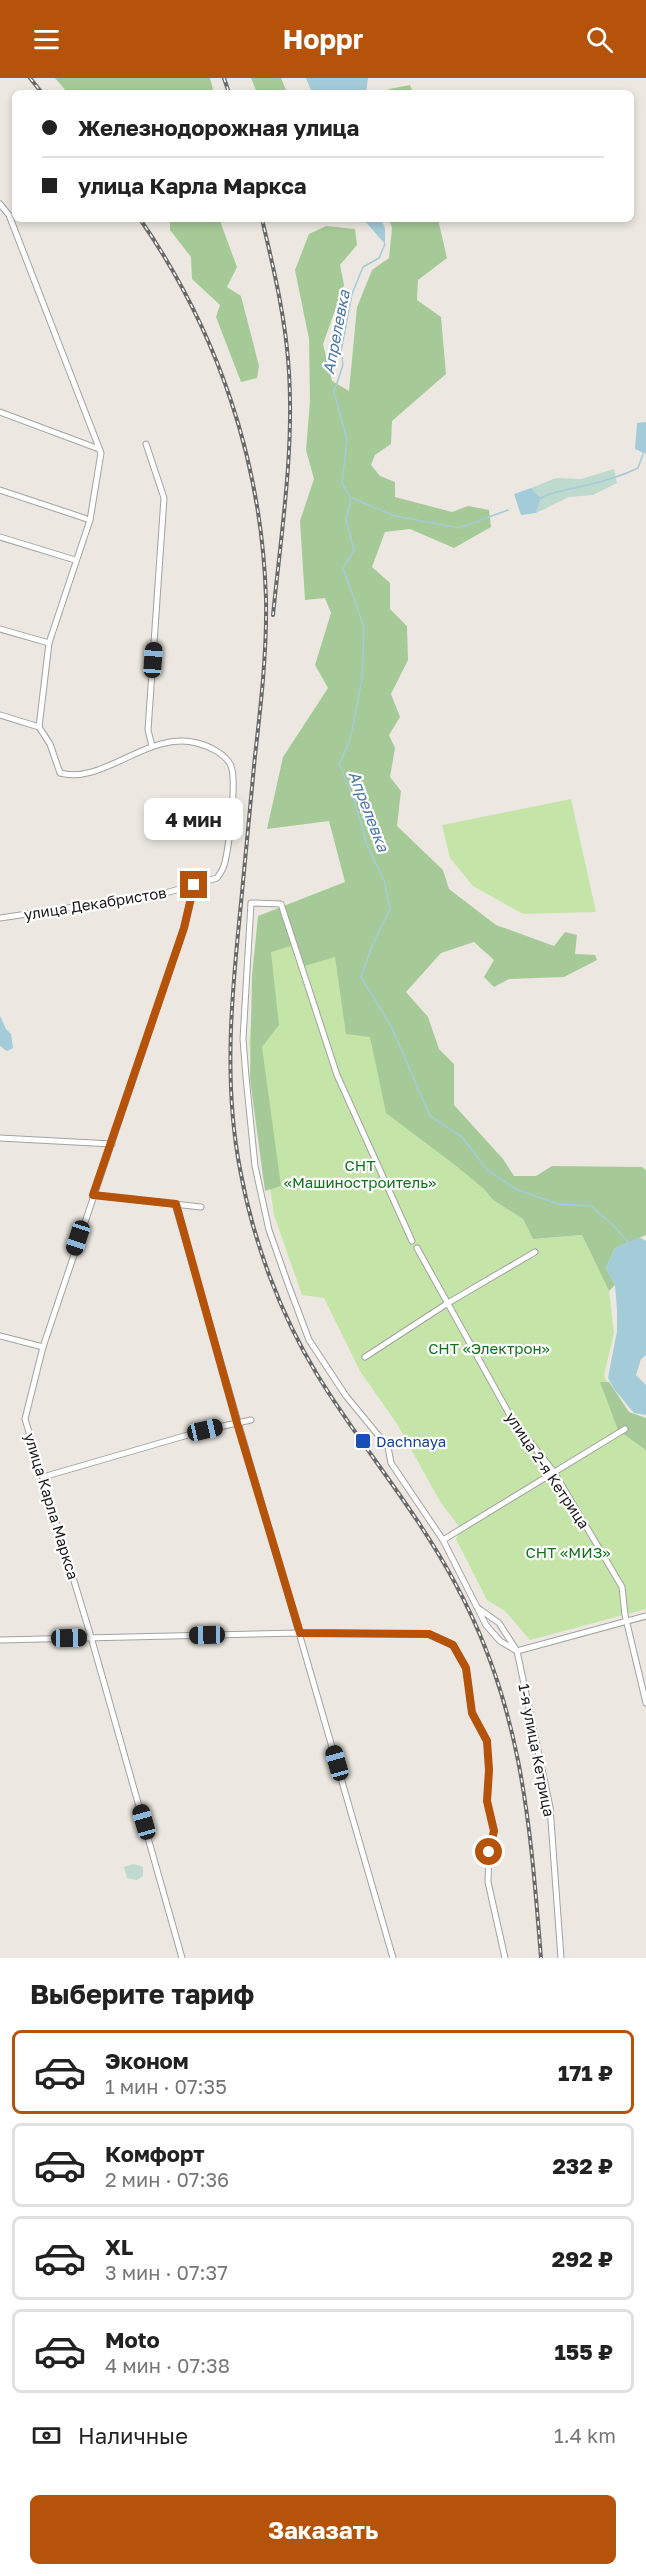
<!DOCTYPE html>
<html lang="ru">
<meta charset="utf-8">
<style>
body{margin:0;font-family:"Golos Text",sans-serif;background:#f6f6f6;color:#222;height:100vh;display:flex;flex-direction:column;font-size:22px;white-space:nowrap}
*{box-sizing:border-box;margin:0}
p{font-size:20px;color:#767676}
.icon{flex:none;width:33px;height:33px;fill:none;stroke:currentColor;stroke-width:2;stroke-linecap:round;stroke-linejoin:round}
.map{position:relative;height:1880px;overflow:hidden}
.drawer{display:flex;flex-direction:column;background:#fff;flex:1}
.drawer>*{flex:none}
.top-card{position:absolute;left:12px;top:12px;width:622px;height:132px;border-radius:9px;box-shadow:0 3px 9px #0003;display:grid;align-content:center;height:132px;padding:0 30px;background:#fff}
.end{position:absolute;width:27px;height:27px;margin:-14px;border:8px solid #b45309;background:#fff;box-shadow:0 0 0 3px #fff}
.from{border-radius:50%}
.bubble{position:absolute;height:42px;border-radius:9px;background:#fff;box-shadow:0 3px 9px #0003;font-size:20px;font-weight:700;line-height:42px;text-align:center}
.car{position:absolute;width:18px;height:36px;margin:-18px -9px;border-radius:8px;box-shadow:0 0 4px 2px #0007;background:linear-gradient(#222 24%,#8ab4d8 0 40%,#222 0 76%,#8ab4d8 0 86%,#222 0)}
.top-card b{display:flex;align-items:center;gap:21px;height:57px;font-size:22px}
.top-card b+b{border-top:2px solid #e0e0e0}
.top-card i{width:15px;height:15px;background:#222}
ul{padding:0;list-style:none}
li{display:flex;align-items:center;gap:18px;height:84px;margin:0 12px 9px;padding:0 18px;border:3px solid #e0e0e0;border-radius:9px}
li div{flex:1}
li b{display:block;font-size:22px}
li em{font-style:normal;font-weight:700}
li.current{border-color:#b45309}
li>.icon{width:54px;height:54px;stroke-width:1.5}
h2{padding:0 30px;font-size:27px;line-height:72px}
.pay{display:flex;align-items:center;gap:15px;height:66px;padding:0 30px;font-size:22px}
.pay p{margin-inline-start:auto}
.action{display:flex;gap:12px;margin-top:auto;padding:12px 30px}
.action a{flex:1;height:69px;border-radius:9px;background:#b45309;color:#fff;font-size:24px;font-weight:700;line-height:69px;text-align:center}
header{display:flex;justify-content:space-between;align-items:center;height:78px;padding:0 30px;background:#b45309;color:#fff;font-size:27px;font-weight:700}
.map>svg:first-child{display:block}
.grass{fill:#c5e5a8}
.forest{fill:#a5ca97}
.wetland{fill:#bed9cd}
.water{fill:#a3cbd8}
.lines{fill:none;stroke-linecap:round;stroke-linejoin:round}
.stream{stroke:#a3cbd8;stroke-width:1.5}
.minor-casing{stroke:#a2a2a2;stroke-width:7}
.minor{stroke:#fff;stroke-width:5}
.rail-casing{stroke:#696969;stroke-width:4}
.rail{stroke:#fff;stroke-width:1.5;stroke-dasharray:4.5;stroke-linecap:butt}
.route{stroke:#b45309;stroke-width:8}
.transit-dot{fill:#1a4fb4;stroke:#fff;stroke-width:2}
.labels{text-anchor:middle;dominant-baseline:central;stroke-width:4.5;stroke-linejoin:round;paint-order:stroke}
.street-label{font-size:15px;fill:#1b1b1b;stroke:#fff}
.park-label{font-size:15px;fill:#10721a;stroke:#fff}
.transit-label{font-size:15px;fill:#164399;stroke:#fff;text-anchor:start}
.water-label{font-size:16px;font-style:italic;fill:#4d78a5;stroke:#fff}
</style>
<header><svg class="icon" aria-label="menu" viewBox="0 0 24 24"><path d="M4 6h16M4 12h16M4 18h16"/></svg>Hoppr<svg class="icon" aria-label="search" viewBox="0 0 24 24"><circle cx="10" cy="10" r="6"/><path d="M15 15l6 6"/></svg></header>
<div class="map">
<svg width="646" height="1880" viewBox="0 0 646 1880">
<rect width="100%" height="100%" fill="#ece8e1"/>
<g class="grass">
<polygon points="571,721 596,834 523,836 473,808 450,780 442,747"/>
<polygon points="345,830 484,1111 493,1122 523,1141 533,1161 582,1157 609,1213 614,1255 604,1297 625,1351 646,1361 646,1531 530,1562 505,1533 487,1522 456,1461 461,1451 441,1425 397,1346 360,1293 324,1220 302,1217 274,1137 249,965 258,869"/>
</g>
<g class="forest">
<polygon points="55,0 210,0 214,15 68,15"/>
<polygon points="251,0 281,0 286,12 276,15 257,15"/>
<polygon points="410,7 413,15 387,15 389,11"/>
<polygon points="170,141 225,141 220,143 237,189 227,209 241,218 259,288 257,300 241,304 216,239 220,227 192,201 191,179 170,152"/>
<polygon points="389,141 438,141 447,180 418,202 417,222 441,239 446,296 392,343 391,366 375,377 371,387 380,398 395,404 395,419 452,434 468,428 489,432 491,449 454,470 410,451 385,454 372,489 390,505 390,531 407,548 408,582 391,616 400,639 389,657 395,670 390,699 401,713 397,748 443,792 449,811 496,847 554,868 565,854 577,857 575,876 595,877 597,882 564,899 509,901 494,909 484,899 494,882 474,864 441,875 406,914 428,939 439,971 454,986 454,1027 503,1081 514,1098 536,1098 552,1088 642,1089 646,1092 646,1157 615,1170 606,1190 615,1207 609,1213 582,1157 533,1161 523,1141 493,1122 484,1111 455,1087 386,1035 370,959 346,956 335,879 301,889 291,868 271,874 279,947 262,969 281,1108 265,1113 250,1001 252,898 258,838 345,804 329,743 267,751 283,679 328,610 315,587 331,535 325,520 305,522 300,443 314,401 306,372 310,323 309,261 295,192 309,156 326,148 355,151 357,167 340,187 344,207 323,266 332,303 349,313 357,229 372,192 389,180 392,150"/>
<polygon points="600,1304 609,1304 629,1334 646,1340 646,1372 618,1352"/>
</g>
<g class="wetland">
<polygon points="614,391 617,405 593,417 569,419 536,435 541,420 531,410 556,400 581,401"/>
<polygon points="134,1786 143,1789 143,1798 137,1802 127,1800 124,1789"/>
</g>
<g class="water">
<polygon points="306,0 368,0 366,15 312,15"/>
<polygon points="363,141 381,141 385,150 385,166"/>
<polygon points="646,344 646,376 635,371 637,345"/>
<polygon points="531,410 541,420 536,435 521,437 514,416"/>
<polygon points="0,938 6,951 11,956 13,970 7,973 0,968"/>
<polygon points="639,1159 646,1163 646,1277 641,1281 636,1297 646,1307 646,1337 634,1335 614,1311 608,1300 617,1253 617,1232 615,1207 606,1190 615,1170"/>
</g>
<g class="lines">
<g class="stream">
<polyline points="385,166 379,180 363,189 352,216 341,273 343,287 334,314 347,362 342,405 351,420 346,442 354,472 343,490 364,549 362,601 350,662 339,686 353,718 367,767 384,802 390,831 374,863 361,899 392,950 430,1038 462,1059 487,1092 518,1112 558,1126 591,1128 613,1147 628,1164"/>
<polyline points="352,420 395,438 459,450 508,432"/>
<path d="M541 420C555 412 568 412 583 408 601 404 622 398 638 390L643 376"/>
</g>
<defs>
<g id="minor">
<path d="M0 126 9 137 101 375 90 442 49 565 39 649 50 666 60 695C104 707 148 652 197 665 209 668 226 676 231 688 237 702 229 767 225 784 224 789 220 796 217 800L162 816 0 840"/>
<polyline points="0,334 99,371"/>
<polyline points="146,366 164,420 148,652 152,668"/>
<polyline points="0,412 90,442"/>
<polyline points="0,459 75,482"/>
<polyline points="0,551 49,565"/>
<polyline points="0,637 39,649"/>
<polyline points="0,1060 112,1066"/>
<polyline points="93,1117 201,1129"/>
<polyline points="175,1126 393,1880"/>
<polyline points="412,1163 337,997 281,826 251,825 243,961 246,999 255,1088 269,1152 288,1206 309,1262 346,1318 388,1369 391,1385 443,1462 486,1547 500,1563 517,1573"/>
<polyline points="417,1170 512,1341 554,1394 622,1509 625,1537 646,1625"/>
<polyline points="0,1258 43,1269"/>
<polyline points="365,1279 448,1225 535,1174"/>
<polyline points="43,1399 205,1352 251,1342"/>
<polyline points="443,1462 625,1351"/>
<polyline points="478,1530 499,1545 517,1573 550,1729 561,1880"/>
<polyline points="0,1562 300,1555 429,1556 453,1567 466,1590 472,1635 487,1663 489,1692 487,1723 494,1753 489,1770 488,1804 505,1880"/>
<polyline points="517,1573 646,1538"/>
<polyline points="182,1880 91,1559 25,1341 43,1269 184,850 194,807"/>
</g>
</defs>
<use href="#minor" class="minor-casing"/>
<use href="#minor" class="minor"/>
<defs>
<g id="rail">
<polyline points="30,0 42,15"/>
<polyline points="224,0 229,15"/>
<path d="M140 141C218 254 262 384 266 521 267 573 261 626 255 678 250 727 246 776 241 825 232 913 223 1003 240 1091 253 1163 280 1236 318 1298 361 1368 416 1432 455 1505 522 1628 530 1744 541 1880"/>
<path d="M262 141C274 192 286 242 289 294 294 375 281 457 273 537"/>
</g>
</defs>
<use href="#rail" class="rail-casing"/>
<use href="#rail" class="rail"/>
</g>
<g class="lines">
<polyline class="route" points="194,807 184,850 93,1117 176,1126 237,1345 300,1555 429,1556 453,1567 466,1590 472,1635 487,1663 489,1692 487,1723 494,1753 489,1774"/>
</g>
<rect class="transit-dot" x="355" y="1355" width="16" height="16" rx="3"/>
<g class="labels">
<g class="street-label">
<text transform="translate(95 825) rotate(-9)">улица Декабристов</text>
<text transform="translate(548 1392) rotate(56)">улица 2-я Кетрица</text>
<text transform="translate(52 1428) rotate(73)">улица Карла Маркса</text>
<text transform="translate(537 1672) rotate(79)">1-я улица Кетрица</text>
</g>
<g class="park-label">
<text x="360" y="1087">СНТ<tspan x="360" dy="17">«Машиностроитель»</tspan></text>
<text x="489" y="1270">СНТ «Электрон»</text>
<text x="568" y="1474">СНТ «МИЗ»</text>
</g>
<g class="transit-label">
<text x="376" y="1363">Dachnaya</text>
</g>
<g class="water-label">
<text transform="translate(336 254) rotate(-79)">Апрелевка</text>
<text transform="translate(369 733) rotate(69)">Апрелевка</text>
</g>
</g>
</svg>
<i class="end from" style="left:489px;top:1774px"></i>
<i class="end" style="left:194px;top:807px"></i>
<div class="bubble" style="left:144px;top:720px;width:99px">4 мин</div>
<i class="car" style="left:153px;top:582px;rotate:4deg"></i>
<i class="car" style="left:78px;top:1160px;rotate:198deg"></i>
<i class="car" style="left:205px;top:1352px;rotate:77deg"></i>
<i class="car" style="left:207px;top:1557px;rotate:269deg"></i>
<i class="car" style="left:69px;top:1560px;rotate:89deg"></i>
<i class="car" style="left:337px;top:1685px;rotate:344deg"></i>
<i class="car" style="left:144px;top:1744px;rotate:344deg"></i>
<div class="top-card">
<b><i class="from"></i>Железнодорожная улица</b>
<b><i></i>улица Карла Маркса</b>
</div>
</div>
<section class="drawer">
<h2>Выберите тариф</h2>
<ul>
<li class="current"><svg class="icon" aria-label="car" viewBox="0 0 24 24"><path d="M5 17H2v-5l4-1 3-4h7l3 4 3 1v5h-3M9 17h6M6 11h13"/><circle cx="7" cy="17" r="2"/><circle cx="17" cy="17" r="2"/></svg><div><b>Эконом</b><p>1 мин · 07:35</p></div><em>171 ₽</em></li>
<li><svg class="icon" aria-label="car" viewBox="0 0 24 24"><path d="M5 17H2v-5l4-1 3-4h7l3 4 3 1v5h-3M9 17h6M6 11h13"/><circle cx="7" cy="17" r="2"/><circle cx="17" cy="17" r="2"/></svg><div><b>Комфорт</b><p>2 мин · 07:36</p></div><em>232 ₽</em></li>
<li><svg class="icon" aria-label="car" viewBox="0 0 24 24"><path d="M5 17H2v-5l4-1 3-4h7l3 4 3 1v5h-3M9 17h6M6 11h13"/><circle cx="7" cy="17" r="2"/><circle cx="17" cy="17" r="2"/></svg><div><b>XL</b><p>3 мин · 07:37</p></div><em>292 ₽</em></li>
<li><svg class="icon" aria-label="car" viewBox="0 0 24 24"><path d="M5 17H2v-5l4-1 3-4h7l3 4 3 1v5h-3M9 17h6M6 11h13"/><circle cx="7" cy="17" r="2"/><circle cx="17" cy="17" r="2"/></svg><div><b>Moto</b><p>4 мин · 07:38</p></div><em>155 ₽</em></li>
</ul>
<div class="pay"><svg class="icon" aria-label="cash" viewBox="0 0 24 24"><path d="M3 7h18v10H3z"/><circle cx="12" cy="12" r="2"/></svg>Наличные<p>1.4 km</p></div>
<div class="action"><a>Заказать</a></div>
</section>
